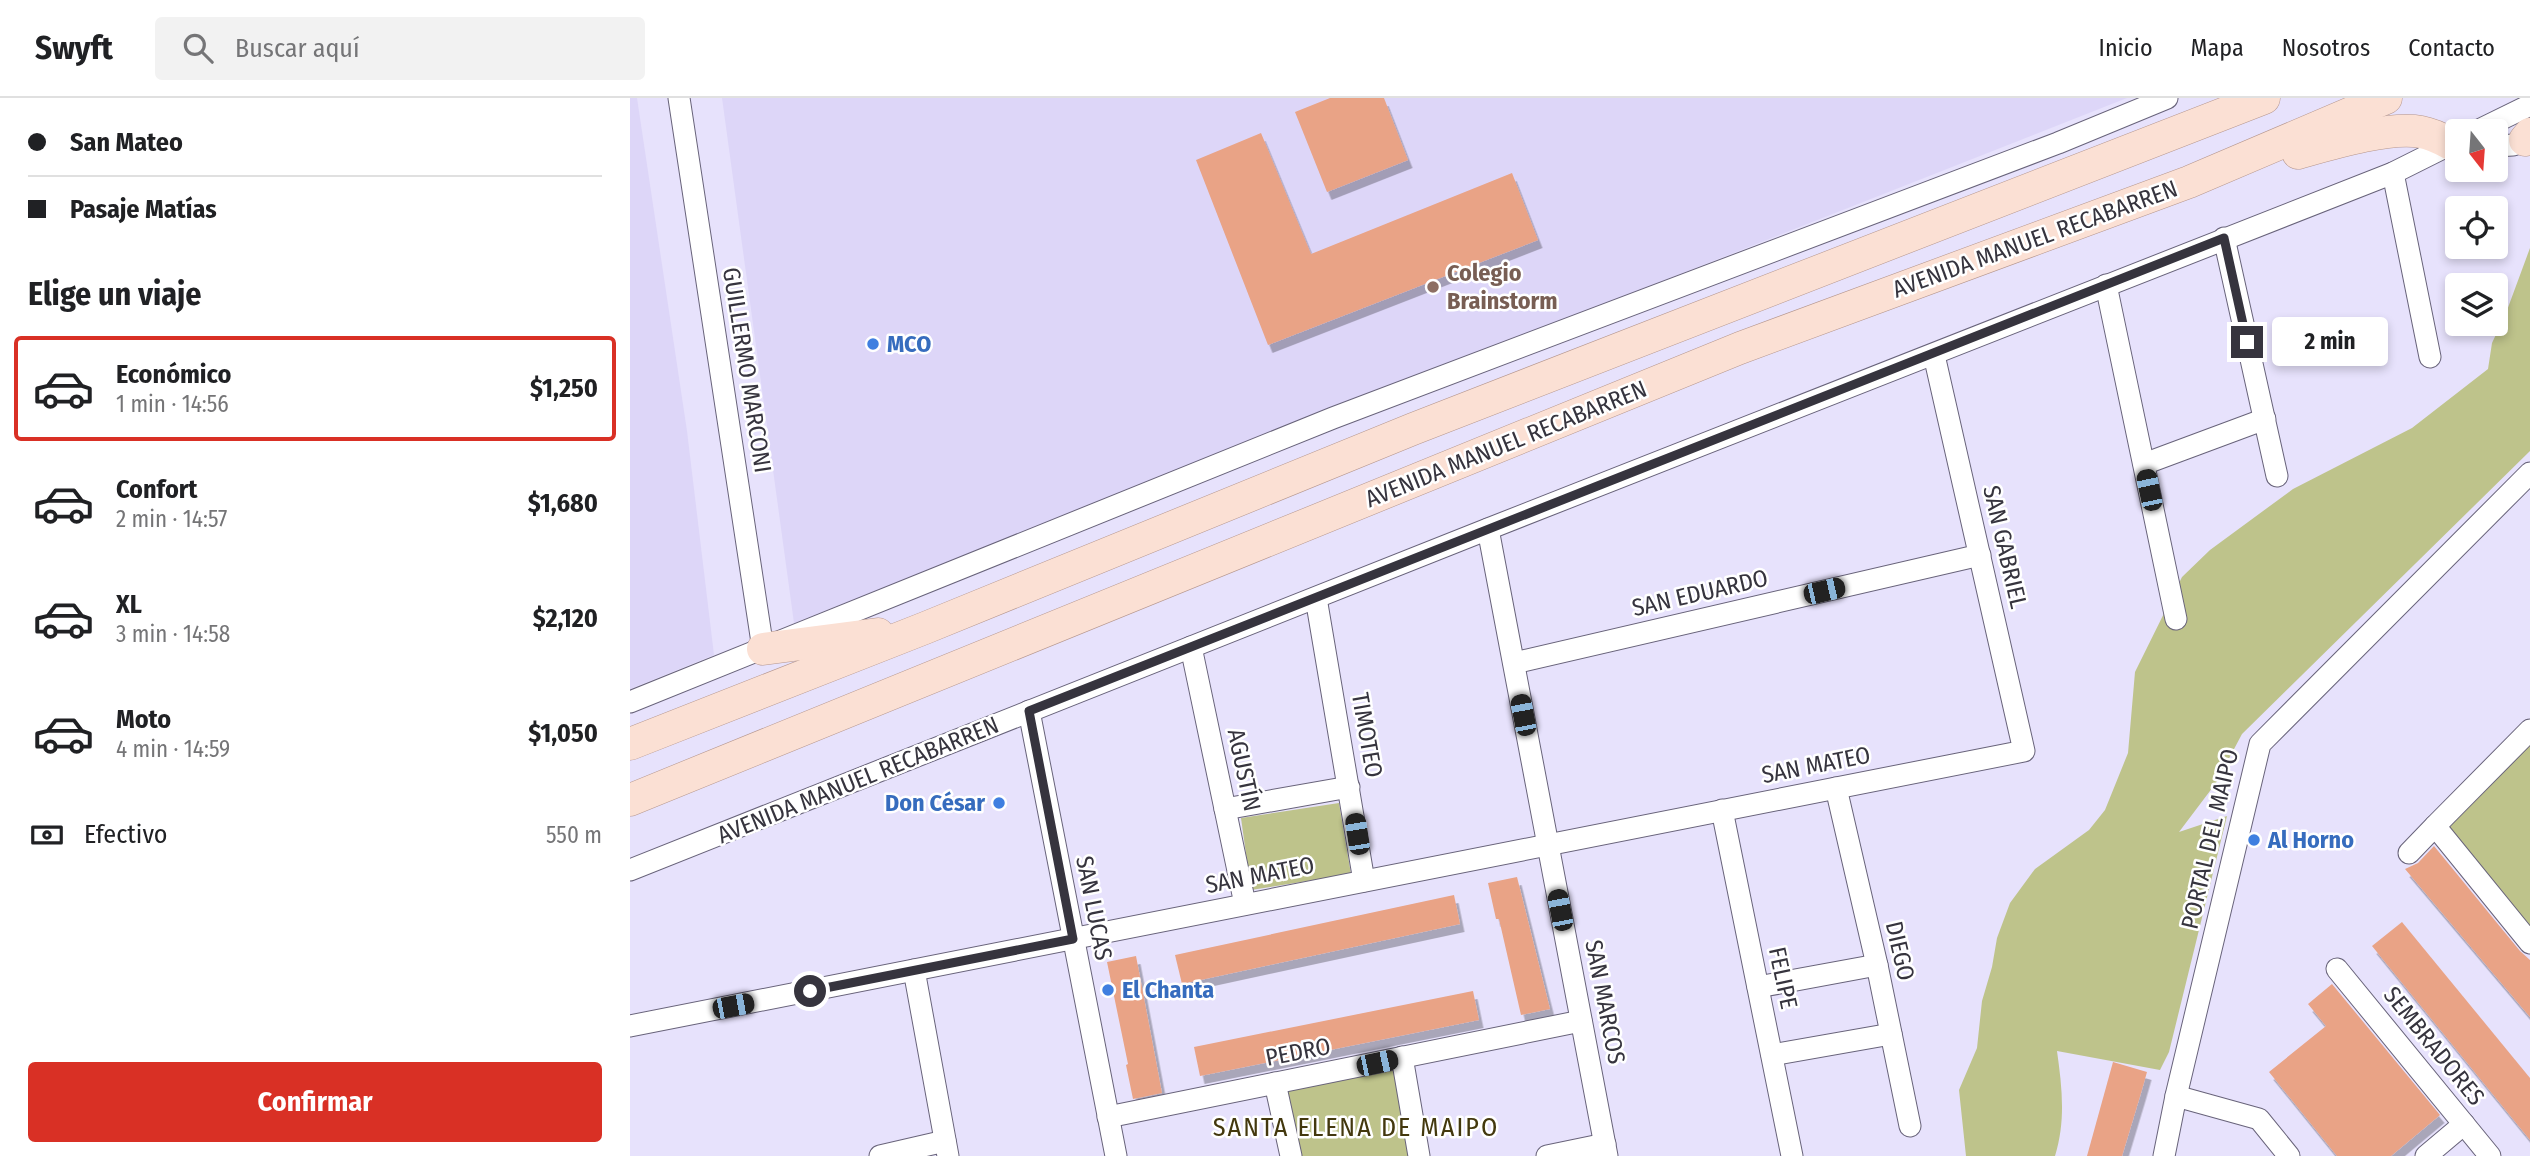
<!DOCTYPE html>
<html lang="es">
<meta charset="utf-8">
<style>
body{margin:0;font-family:"Fira Sans Condensed",sans-serif;background:#f2f2f2;color:#202124;height:100vh;display:flex;flex-direction:column;font-size:26px;white-space:nowrap}
*{box-sizing:border-box;margin:0}
p{font-size:23px;color:#757577}
.icon{flex:none;width:38px;height:38px;fill:none;stroke:currentColor;stroke-width:2;stroke-linecap:round;stroke-linejoin:round}
.map{position:relative;flex:1;overflow:hidden}
.details{display:flex;flex-direction:column;background:#fff;width:630px}
.details>*{flex:none}
.top-card{display:grid;align-content:center;height:154px;padding:0 28px;background:#fff}
.needle{width:46px;rotate:163deg}
.fabs{position:absolute;left:1815px;top:21px;display:grid;gap:14px}
.fabs a{display:grid;place-items:center;width:63px;height:63px;border-radius:7px;background:#fff;box-shadow:0 4px 10px #0003;font-size:35px}
.end{position:absolute;width:32px;height:32px;margin:-16px;border:9px solid #36343e;background:#fff;box-shadow:0 0 0 4px #fff}
.from{border-radius:50%}
.bubble{position:absolute;height:49px;border-radius:7px;background:#fff;box-shadow:0 4px 10px #0003;font-size:23px;font-weight:700;line-height:49px;text-align:center}
.car{position:absolute;width:21px;height:42px;margin:-21px -10px;border-radius:9px;box-shadow:0 0 5px 2px #0007;background:linear-gradient(#222 24%,#8ab4d8 0 40%,#222 0 76%,#8ab4d8 0 86%,#222 0)}
.top-card b{display:flex;align-items:center;gap:24px;height:66px;font-size:26px}
.top-card b+b{border-top:2px solid #e0e0e0}
.top-card i{width:18px;height:18px;background:#202124}
ul{padding:0;list-style:none}
li{display:flex;align-items:center;gap:21px;height:105px;margin:0 14px 10px;padding:0 14px;border:4px solid transparent;border-radius:7px}
li div{flex:1}
li b{display:block;font-size:26px}
li em{font-style:normal;font-weight:700}
li.active{border-color:#d93025}
li>.icon{width:63px;height:63px;stroke-width:1.5}
h2{padding:0 28px;font-size:32px;line-height:84px}
.pay{display:flex;align-items:center;gap:18px;height:77px;padding:0 28px;font-size:26px}
.pay p{margin-inline-start:auto}
.cta{display:flex;gap:14px;margin-top:auto;padding:14px 28px}
.cta a{flex:1;height:80px;border-radius:7px;background:#d93025;color:#fff;font-size:28px;font-weight:700;line-height:80px;text-align:center}
header{display:flex;align-items:center;gap:42px;box-sizing:border-box;height:98px;padding:0 35px;background:#fff;border-bottom:2px solid #e0e0e0}
header strong{font-size:33px}
nav{display:flex;gap:38px;margin-inline-start:auto;font-size:24px}
.search{width:490px;height:63px;background:#f2f2f2;display:flex;align-items:center;gap:18px;box-sizing:border-box;padding:0 24px;border-radius:7px;color:#757577;font-size:26px}
main{display:flex;flex:1;min-height:0}
.map>svg:first-child{display:block}
.built{fill:#ddd6f8}
.green{fill:#bec38b}
.building{fill:#e9a386;filter:url(#shadow)}
.lines{fill:none;stroke-linecap:round;stroke-linejoin:round}
.street-casing{stroke:#68637a;stroke-width:23}
.primary-casing{stroke:#b5968d;stroke-width:33}
.street{stroke:#fff;stroke-width:21}
.primary{stroke:#fbe0d4;stroke-width:32}
.route{stroke:#36343e;stroke-width:9}
.education-dot{fill:#8d6e63;stroke:#fff;stroke-width:2.5}
.shop-dot{fill:#3f7fe0;stroke:#fff;stroke-width:2.5}
.labels{text-anchor:middle;dominant-baseline:central;stroke-width:5;stroke-linejoin:round;paint-order:stroke}
.street-label{font-size:24px;fill:#36343e;stroke:#fff}
.education-label{font-size:24px;font-weight:bold;fill:#785e54;stroke:#fff;text-anchor:start}
.shop-label{font-size:24px;font-weight:bold;fill:#366cbe;stroke:#fff;text-anchor:start}
.neighbourhood-label{font-size:26px;letter-spacing:2px;fill:#43380e;stroke:#fff}
</style>
<header>
<strong>Swyft</strong>
<div class="search"><svg class="icon" aria-label="search" viewBox="0 0 24 24"><circle cx="10" cy="10" r="6"/><path d="M15 15l6 6"/></svg>Buscar aquí</div>
<nav><a>Inicio</a><a>Mapa</a><a>Nosotros</a><a>Contacto</a></nav>
</header>
<main>
<section class="details">
<div class="top-card">
<b><i class="from"></i>San Mateo</b>
<b><i></i>Pasaje Matías</b>
</div>
<h2>Elige un viaje</h2>
<ul>
<li class="active"><svg class="icon" aria-label="car" viewBox="0 0 24 24"><path d="M5 17H2v-5l4-1 3-4h7l3 4 3 1v5h-3M9 17h6M6 11h13"/><circle cx="7" cy="17" r="2"/><circle cx="17" cy="17" r="2"/></svg><div><b>Económico</b><p>1 min · 14:56</p></div><em>$1,250</em></li>
<li><svg class="icon" aria-label="car" viewBox="0 0 24 24"><path d="M5 17H2v-5l4-1 3-4h7l3 4 3 1v5h-3M9 17h6M6 11h13"/><circle cx="7" cy="17" r="2"/><circle cx="17" cy="17" r="2"/></svg><div><b>Confort</b><p>2 min · 14:57</p></div><em>$1,680</em></li>
<li><svg class="icon" aria-label="car" viewBox="0 0 24 24"><path d="M5 17H2v-5l4-1 3-4h7l3 4 3 1v5h-3M9 17h6M6 11h13"/><circle cx="7" cy="17" r="2"/><circle cx="17" cy="17" r="2"/></svg><div><b>XL</b><p>3 min · 14:58</p></div><em>$2,120</em></li>
<li><svg class="icon" aria-label="car" viewBox="0 0 24 24"><path d="M5 17H2v-5l4-1 3-4h7l3 4 3 1v5h-3M9 17h6M6 11h13"/><circle cx="7" cy="17" r="2"/><circle cx="17" cy="17" r="2"/></svg><div><b>Moto</b><p>4 min · 14:59</p></div><em>$1,050</em></li>
</ul>
<div class="pay"><svg class="icon" aria-label="cash" viewBox="0 0 24 24"><path d="M3 7h18v10H3z"/><circle cx="12" cy="12" r="2"/></svg>Efectivo<p>550 m</p></div>
<div class="cta"><a>Confirmar</a></div>
</section>
<div class="map">
<svg width="1900" height="1058" viewBox="0 0 1900 1058">
<defs>
<filter id="shadow"><feDropShadow dx="4.5" dy="8" stdDeviation="0" flood-color="#0004"/></filter>
</defs>
<rect width="100%" height="100%" fill="#e7e2fc"/>
<g class="built">
<polygon points="0,0 7,0 57,333 84,557 0,591"/>
<polygon points="92,0 1497,0 164,525"/>
</g>
<g class="green">
<path d="M1900 150V353L1612 636 1586 685 1549 734 1597 718 1539 954 1530 972 1427 953C1432 989 1436 1022 1425 1058H1336L1329 992 1347 950 1352 903 1362 869 1367 840 1380 805 1405 771 1459 732 1475 712 1498 655 1505 574 1552 479 1580 452 1663 391 1782 330 1858 271 1862 245 1876 215Z"/>
<polygon points="1900,647 1900,828 1819,729"/>
<polygon points="709,705 721,776 621,792 611,720"/>
<polygon points="769,963 786,1058 664,1058 647,987"/>
</g>
<g class="building">
<polygon points="700,0 754,0 778,62 697,94 665,14"/>
<polygon points="631,35 681,156 882,75 908,142 638,247 566,62"/>
<polygon points="1804,748 1890,853 1900,862 1900,919 1775,771 1788,765"/>
<polygon points="887,779 920,911 891,917 869,821 866,821 858,785"/>
<polygon points="824,797 830,826 552,886 545,857"/>
<polygon points="1772,824 1900,980 1900,1042 1742,848"/>
<polygon points="506,858 532,995 503,1001 496,967 498,966 477,864"/>
<polygon points="1702,886 1810,1017 1761,1058 1707,1058 1639,974 1696,928 1678,906"/>
<polygon points="843,893 849,922 570,978 564,949"/>
<polygon points="1483,964 1517,974 1511,995 1492,1058 1457,1058"/>
</g>
<g class="lines">
<defs>
<g id="street">
<polyline points="49,0 133,551"/>
<polyline points="1847,33 1900,7"/>
<polyline points="1866,48 1883,47 1900,40"/>
<polyline points="1763,75 1800,259"/>
<polyline points="1594,140 1647,378"/>
<polyline points="1476,187 1546,521"/>
<polyline points="1514,366 1635,321"/>
<polyline points="858,431 977,1058"/>
<polyline points="686,500 734,783"/>
<polyline points="561,549 615,806"/>
<polyline points="884,565 1350,457"/>
<polyline points="0,604 703,320 1428,45 1537,0"/>
<polyline points="399,613 486,1058"/>
<polyline points="1900,632 1805,728 1900,845"/>
<polyline points="1206,690 1247,867 1280,1028"/>
<polyline points="595,711 719,689"/>
<polyline points="1092,712 1162,1058"/>
<polyline points="1779,755 1805,728"/>
<polyline points="0,772 858,431 1763,75 1827,43"/>
<polyline points="1707,871 1860,1058"/>
<polyline points="284,872 318,1058"/>
<polyline points="1128,889 1247,867"/>
<polyline points="0,928 1394,653 1304,257"/>
<polyline points="1142,957 1261,936"/>
<polyline points="772,959 789,1058"/>
<polyline points="645,985 661,1058"/>
<polyline points="1546,998 1629,1021 1659,1058"/>
<polyline points="478,1019 951,923"/>
<polyline points="250,1058 315,1043"/>
<polyline points="917,1058 975,1046"/>
<polyline points="1534,1058 1546,998 1630,646 1900,375"/>
<polyline points="1796,1058 1834,1026"/>
</g>
<g id="primary">
<polyline points="1895,42 1900,36"/>
<path d="M1668 55C1700 46 1759 28 1791 34 1802 36 1812 41 1821 46"/>
<polyline points="133,551 248,536"/>
<polyline points="0,646 295,530 783,331 1634,0"/>
<polyline points="0,702 1110,250 1559,84 1756,0"/>
</g>
</defs>
<use href="#street" class="street-casing"/>
<use href="#primary" class="primary-casing"/>
<use href="#street" class="street"/>
<use href="#primary" class="primary"/>
</g>
<g class="lines">
<path class="route" d="M180 893 443 841 399 613C797 454 1196 299 1594 140L1617 244"/>
</g>
<circle class="education-dot" cx="803" cy="189" r="7"/>
<g class="shop-dot">
<circle cx="243" cy="246" r="7"/>
<circle cx="369" cy="705" r="7"/>
<circle cx="1624" cy="742" r="7"/>
<circle cx="478" cy="892" r="7"/>
</g>
<g class="labels">
<g class="street-label">
<text transform="translate(1405 141) rotate(-20)">AVENIDA MANUEL RECABARREN</text>
<text transform="translate(117 272) rotate(81)">GUILLERMO MARCONI</text>
<text transform="translate(876 346) rotate(-22)">AVENIDA MANUEL RECABARREN</text>
<text transform="translate(1375 449) rotate(77)">SAN GABRIEL</text>
<text transform="translate(1070 495) rotate(-13)">SAN EDUARDO</text>
<text transform="translate(737 637) rotate(80)">TIMOTEO</text>
<text transform="translate(1186 667) rotate(-11)">SAN MATEO</text>
<text transform="translate(614 672) rotate(78)">AGUSTÍN</text>
<text transform="translate(228 682) rotate(-22)">AVENIDA MANUEL RECABARREN</text>
<text transform="translate(1580 741) rotate(-77)">PORTAL DEL MAIPO</text>
<text transform="translate(630 777) rotate(-11)">SAN MATEO</text>
<text transform="translate(464 810) rotate(79)">SAN LUCAS</text>
<text transform="translate(1270 853) rotate(77)">DIEGO</text>
<text transform="translate(1153 880) rotate(78)">FELIPE</text>
<text transform="translate(975 904) rotate(79)">SAN MARCOS</text>
<text transform="translate(1804 948) rotate(51)">SEMBRADORES</text>
<text transform="translate(668 954) rotate(-11)">PEDRO</text>
</g>
<g class="education-label">
<text x="817" y="175">Colegio<tspan x="817" dy="28">Brainstorm</tspan></text>
</g>
<g class="shop-label">
<text x="257" y="246">MCO</text>
<text x="355" y="705" text-anchor="end">Don César</text>
<text x="1638" y="742">Al Horno</text>
<text x="492" y="892">El Chanta</text>
</g>
<g class="neighbourhood-label">
<text x="726" y="1029">SANTA ELENA DE MAIPO</text>
</g>
</g>
</svg>
<div class="fabs">
<a><svg class="needle" viewBox="-14 -14 28 28"><path d="M0-13l5 13h-10z" fill="#e53935"/><path d="M0 13l5-13h-10z" fill="#757577"/></svg></a>
<a><svg class="icon" aria-label="locate" viewBox="0 0 24 24"><circle cx="12" cy="12" r="6"/><path d="M12 2v4M12 18v4M2 12h4M18 12h4"/></svg></a>
<a><svg class="icon" aria-label="layers" viewBox="0 0 24 24"><path d="M12 4l9 5-9 5-9-5zM3 14l9 5 9-5"/></svg></a>
</div>
<i class="end from" style="left:180px;top:893px"></i>
<i class="end" style="left:1617px;top:244px"></i>
<div class="bubble" style="left:1642px;top:219px;width:116px">2 min</div>
<i class="car" style="left:1519px;top:392px;rotate:348deg"></i>
<i class="car" style="left:1194px;top:493px;rotate:77deg"></i>
<i class="car" style="left:893px;top:617px;rotate:349deg"></i>
<i class="car" style="left:727px;top:736px;rotate:351deg"></i>
<i class="car" style="left:930px;top:812px;rotate:349deg"></i>
<i class="car" style="left:103px;top:908px;rotate:79deg"></i>
<i class="car" style="left:747px;top:965px;rotate:78deg"></i>
</div>
</main>
